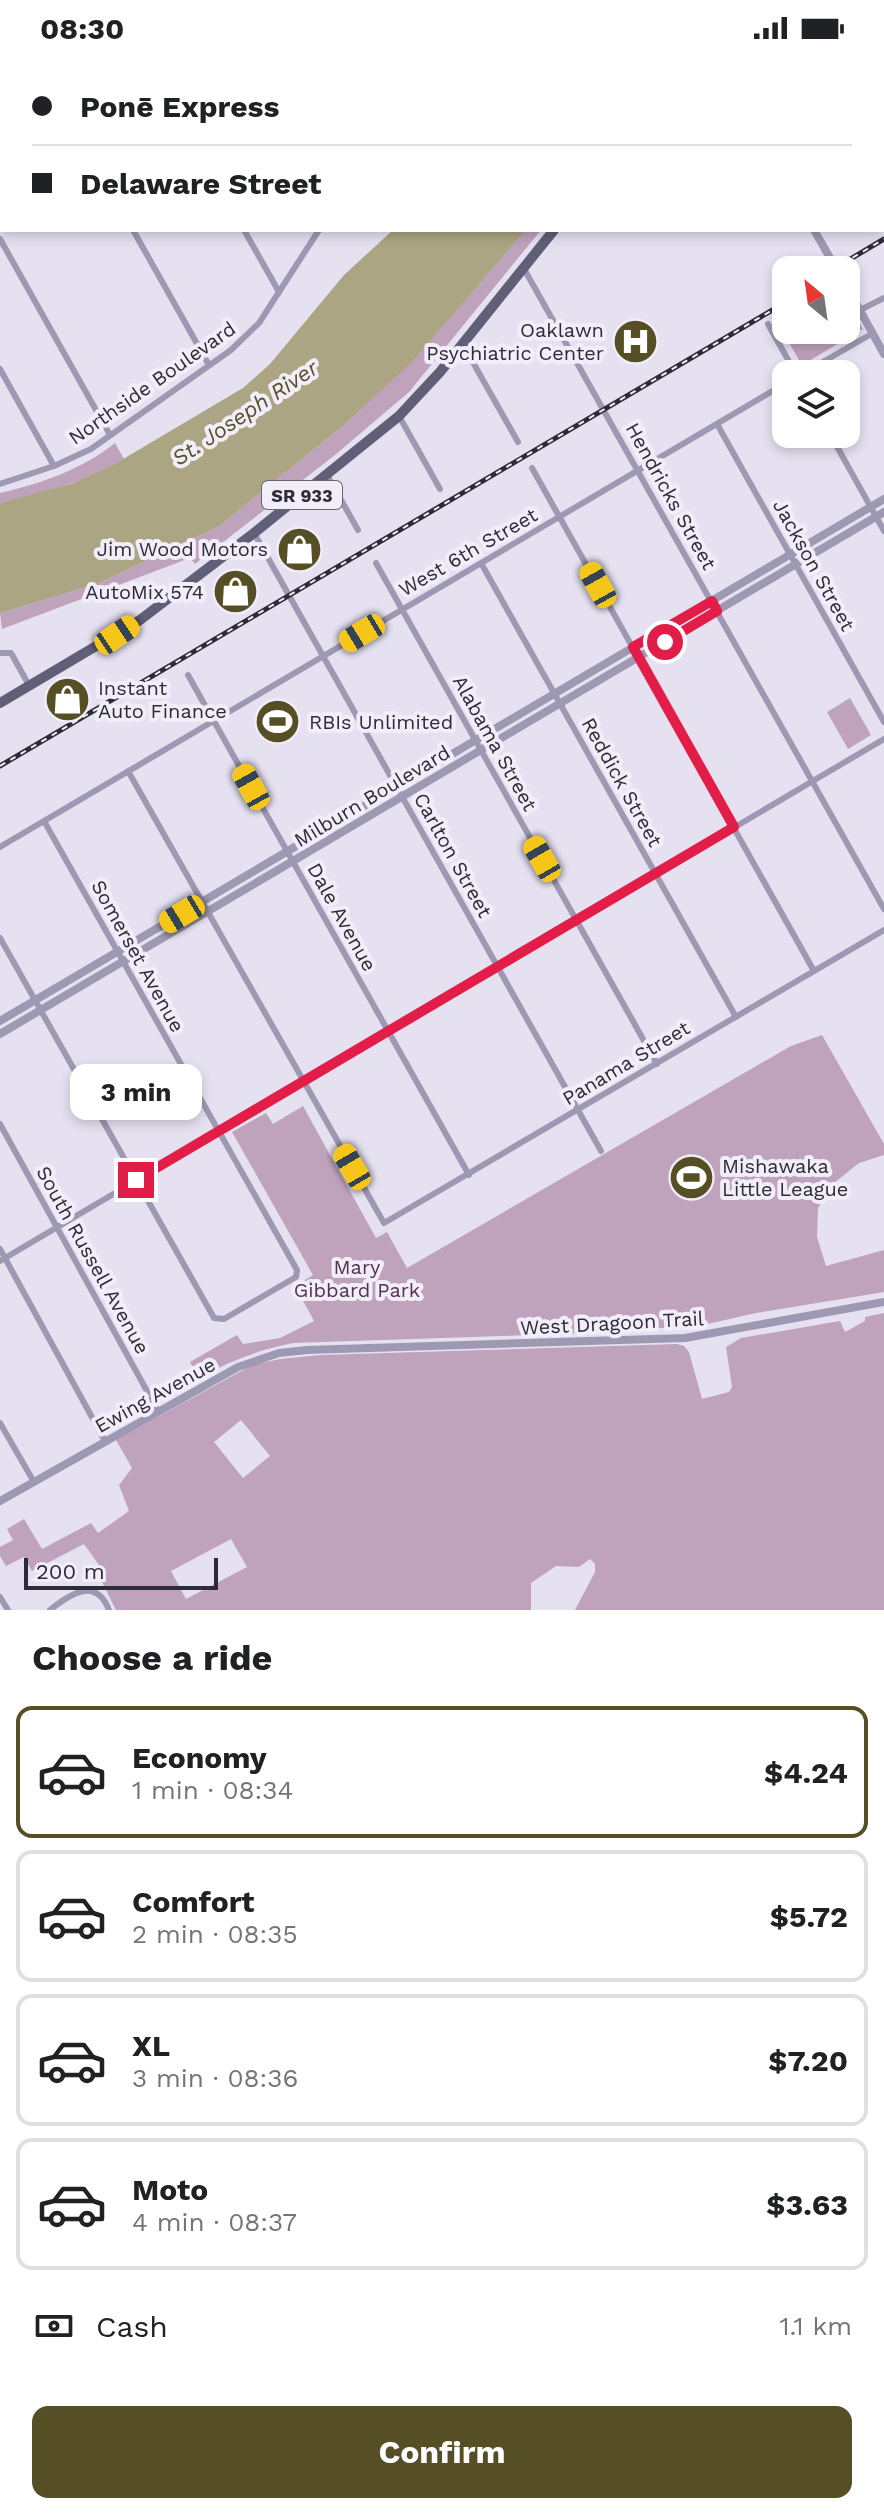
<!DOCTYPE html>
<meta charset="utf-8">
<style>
body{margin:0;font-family:"Work Sans",sans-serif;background:#f2f2f2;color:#202124;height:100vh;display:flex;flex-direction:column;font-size:30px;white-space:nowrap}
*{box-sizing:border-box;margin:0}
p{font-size:26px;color:#757577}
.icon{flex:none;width:44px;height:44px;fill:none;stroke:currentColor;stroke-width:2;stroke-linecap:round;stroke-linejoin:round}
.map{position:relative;height:1554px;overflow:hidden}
.details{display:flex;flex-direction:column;background:#fff;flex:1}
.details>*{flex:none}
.banner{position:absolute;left:0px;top:0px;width:884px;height:176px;box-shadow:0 4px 12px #0003;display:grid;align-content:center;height:176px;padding:0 32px;background:#fff}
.needle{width:52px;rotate:331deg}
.buttons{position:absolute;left:772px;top:200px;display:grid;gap:16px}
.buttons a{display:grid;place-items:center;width:88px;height:88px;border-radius:16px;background:#fff;box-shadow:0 4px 12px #0003;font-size:40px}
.scale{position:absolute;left:24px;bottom:20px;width:194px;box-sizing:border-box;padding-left:8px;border:4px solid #2d2b38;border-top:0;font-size:22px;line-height:28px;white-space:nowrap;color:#2d2b38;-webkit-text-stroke:6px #f1edf9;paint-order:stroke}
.end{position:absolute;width:36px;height:36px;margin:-18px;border:10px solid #e11d48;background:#fff;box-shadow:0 0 0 4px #fff}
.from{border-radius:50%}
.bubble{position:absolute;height:56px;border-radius:16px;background:#fff;box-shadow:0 4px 12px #0003;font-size:26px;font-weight:700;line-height:56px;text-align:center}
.car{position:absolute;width:24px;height:48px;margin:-24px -12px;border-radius:10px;box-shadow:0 0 6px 2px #0007;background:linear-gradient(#f5c518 24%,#345 0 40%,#f5c518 0 76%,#345 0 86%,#f5c518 0)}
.banner b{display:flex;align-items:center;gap:28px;height:76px;font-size:30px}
.banner b+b{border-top:2px solid #e0e0e0}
.banner i{width:20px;height:20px;background:#202124}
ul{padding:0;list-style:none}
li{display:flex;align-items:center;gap:24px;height:132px;margin:0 16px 12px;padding:0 16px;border:4px solid #e0e0e0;border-radius:16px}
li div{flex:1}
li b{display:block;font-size:30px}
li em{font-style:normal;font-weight:700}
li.active{border-color:#564f25}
li>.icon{width:72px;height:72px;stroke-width:1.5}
h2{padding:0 32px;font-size:36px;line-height:96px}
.pay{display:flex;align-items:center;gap:20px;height:88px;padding:0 32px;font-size:30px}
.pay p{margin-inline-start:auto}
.action{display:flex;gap:16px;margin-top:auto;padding:16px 32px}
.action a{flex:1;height:92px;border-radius:16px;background:#564f25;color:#fff;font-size:32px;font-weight:700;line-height:92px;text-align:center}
.status{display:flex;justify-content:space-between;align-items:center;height:56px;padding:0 40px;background:#fff;direction:ltr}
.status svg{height:22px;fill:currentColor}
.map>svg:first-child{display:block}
.green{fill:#bfa2bc;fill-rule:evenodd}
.water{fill:#aca583}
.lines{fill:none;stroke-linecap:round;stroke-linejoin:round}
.minor{stroke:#9e99b2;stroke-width:6}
.tertiary{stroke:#9e99b2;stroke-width:8}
.primary{stroke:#615e78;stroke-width:10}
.rail-casing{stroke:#2d2b38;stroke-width:5}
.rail{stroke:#f1edf9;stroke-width:2;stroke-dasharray:6;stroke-linecap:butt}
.route{stroke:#e11d48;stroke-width:10}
.labels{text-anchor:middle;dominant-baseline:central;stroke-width:8;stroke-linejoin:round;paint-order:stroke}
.shield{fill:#f1edf9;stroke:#686572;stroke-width:2}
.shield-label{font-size:18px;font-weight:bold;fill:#2d2b38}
.poi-label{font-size:20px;fill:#2d2b38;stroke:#f1edf9;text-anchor:end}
.street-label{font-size:20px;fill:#2d2b38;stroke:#f1edf9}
.park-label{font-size:20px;fill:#54314e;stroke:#f1edf9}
.water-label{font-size:22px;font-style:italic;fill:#564f25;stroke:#f1edf9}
</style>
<div class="status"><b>08:30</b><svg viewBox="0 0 49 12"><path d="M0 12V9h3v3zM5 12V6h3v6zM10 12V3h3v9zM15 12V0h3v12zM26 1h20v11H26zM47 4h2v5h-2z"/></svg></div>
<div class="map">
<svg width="884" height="1554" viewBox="0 0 884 1554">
<rect width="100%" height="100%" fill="#e6e1f1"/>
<g class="green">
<polygon points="526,174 541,174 409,336 335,399 195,508 190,502 2,573 0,557 97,528 218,471 344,369 411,306"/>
<polygon points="846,243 863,273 802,309 778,268 786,263 786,274 846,274"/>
<path d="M115 387 124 403C86 426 43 437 0 447V437C40 428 83 413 115 387Z"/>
<polygon points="850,642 871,679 848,693 827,656"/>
<path d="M822 979 884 1088V1099L859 1107 834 1127 818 1152 817 1181 826 1210 884 1194V1236L756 1257 703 1269 592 1277 293 1287C258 1294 230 1305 199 1322L190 1306 237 1279 243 1288 280 1282 314 1265 295 1230 313 1219 232 1076 266 1057 273 1068 303 1050 376 1182 387 1176 407 1212 791 990Z"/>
<path d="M884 1257V1554H575L595 1516V1508L590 1503 579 1511 556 1510 531 1527V1554H116L100 1522 104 1516 84 1488 32 1515 24 1501 6 1510 0 1500V1491L13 1484 7 1473 24 1463 42 1493 91 1467 98 1477 129 1455 119 1429 132 1412 116 1384 252 1309 280 1303 321 1299 677 1288 684 1290 689 1296 702 1343 729 1336 732 1331 726 1291 741 1282 840 1265 845 1276 865 1265V1261ZM241 1364 270 1400 243 1422 214 1386ZM231 1483 247 1511 186 1543 171 1515Z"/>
</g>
<polygon class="water" points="393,174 526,174 411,307 344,369 218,471 97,528 0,557 0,447 71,428 113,409 243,332 270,308 344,219"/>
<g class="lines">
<g class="minor">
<polyline points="36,0 37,2"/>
<polyline points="148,0 149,2"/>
<polyline points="257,0 258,2"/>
<polyline points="366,0 367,2"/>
<polyline points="800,0 801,2"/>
<polyline points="854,0 855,2"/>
<polyline points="436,2 437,0"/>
<polyline points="882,50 884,54"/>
<polyline points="882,147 884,150"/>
<polyline points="133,174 209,309"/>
<polyline points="244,174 279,236"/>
<polyline points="0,183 110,379"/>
<polyline points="523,211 884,853"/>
<polyline points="860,254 884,242"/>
<polyline points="768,268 796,318"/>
<polyline points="462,287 518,386"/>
<polyline points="0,313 54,410"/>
<polyline points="802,318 873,277"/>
<polyline points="399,360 440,433"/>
<polyline points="717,368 884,666"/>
<polyline points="830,378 884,475"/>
<polyline points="532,412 814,915"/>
<polyline points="327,419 358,474"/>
<polyline points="0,428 54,410 91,393 231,294 259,267 319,174"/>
<polyline points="254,477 601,1095"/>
<polyline points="376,507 657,1008"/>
<polyline points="481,507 736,961"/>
<polyline points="0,597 11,597 30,631"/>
<polyline points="188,619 469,1119"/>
<polyline points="128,715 384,1167 884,874"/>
<polyline points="0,791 786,327"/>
<polyline points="0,882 214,1262 224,1263 296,1221 297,1214 44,765"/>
<polyline points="0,1068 158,1355"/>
<polyline points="0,1193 105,1385"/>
<polyline points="0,1205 884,683"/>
<polyline points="0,1367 34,1426"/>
<polyline points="0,1541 8,1554"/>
<path d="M50 1554C71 1537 96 1521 109 1554"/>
</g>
<g class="tertiary">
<polyline points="716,0 717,2"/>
<polyline points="130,2 133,0"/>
<polyline points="882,68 884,67"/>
<polyline points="0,73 2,72"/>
<polyline points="814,174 837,214"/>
<polyline points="846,229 884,298"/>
<polyline points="0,965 884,443"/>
<polyline points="0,978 884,456"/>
<polyline points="0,1445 238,1311 279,1297 307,1294 685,1282 884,1246"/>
</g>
<g class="primary">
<polyline points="724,2 726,0"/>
<polyline points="0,647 140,564 254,477 399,360 440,316 554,174"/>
</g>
<defs>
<g id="rail">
<polyline points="832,214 884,183"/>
<polyline points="0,710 786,246"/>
</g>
</defs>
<use href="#rail" class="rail-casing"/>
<use href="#rail" class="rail"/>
</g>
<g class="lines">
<polyline class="route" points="136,1124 734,771 633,591 712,545 717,555 665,586"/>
</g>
<defs>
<symbol id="hospital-disc" viewBox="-11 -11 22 22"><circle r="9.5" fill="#564f25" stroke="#f1edf9"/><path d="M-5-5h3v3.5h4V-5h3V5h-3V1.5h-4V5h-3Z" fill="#fff"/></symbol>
<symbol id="shop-disc" viewBox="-11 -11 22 22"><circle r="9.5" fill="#564f25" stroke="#f1edf9"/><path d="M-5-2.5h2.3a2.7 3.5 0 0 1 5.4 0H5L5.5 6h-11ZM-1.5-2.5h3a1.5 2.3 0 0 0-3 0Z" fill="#fff"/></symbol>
<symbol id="stadium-disc" viewBox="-11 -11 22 22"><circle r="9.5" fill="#564f25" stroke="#f1edf9"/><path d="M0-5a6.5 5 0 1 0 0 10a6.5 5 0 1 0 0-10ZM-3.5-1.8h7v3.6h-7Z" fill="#fff"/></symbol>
</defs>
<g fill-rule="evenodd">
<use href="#hospital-disc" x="610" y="260" width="51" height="51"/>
<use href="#shop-disc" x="274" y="468" width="51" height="51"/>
<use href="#shop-disc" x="210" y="510" width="51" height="51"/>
<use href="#shop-disc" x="42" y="618" width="51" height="51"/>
<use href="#stadium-disc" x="252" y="640" width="51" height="51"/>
<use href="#stadium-disc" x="666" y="1096" width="51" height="51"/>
</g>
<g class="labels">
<rect class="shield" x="262" y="425" width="80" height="28" rx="6"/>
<g class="shield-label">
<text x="302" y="439">SR 933</text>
</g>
<g class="poi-label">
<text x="604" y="274">Oaklawn<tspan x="604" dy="23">Psychiatric Center</tspan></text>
<text x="268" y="493">Jim Wood Motors</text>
<text x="204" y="536">AutoMix 574</text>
<text x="98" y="632" text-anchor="start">Instant<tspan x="98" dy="23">Auto Finance</tspan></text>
<text x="309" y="666" text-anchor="start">RBIs Unlimited</text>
<text x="722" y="1110" text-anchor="start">Mishawaka<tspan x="722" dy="23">Little League</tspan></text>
</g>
<g class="street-label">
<text transform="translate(152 327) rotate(-35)">Northside Boulevard</text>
<text transform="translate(671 440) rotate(61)">Hendricks Street</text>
<text transform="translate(468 496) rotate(-30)">West 6th Street</text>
<text transform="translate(814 509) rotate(61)">Jackson Street</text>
<text transform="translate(495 687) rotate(61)">Alabama Street</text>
<text transform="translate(622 726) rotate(61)">Reddick Street</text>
<text transform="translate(372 740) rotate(-31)">Milburn Boulevard</text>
<text transform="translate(453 799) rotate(61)">Carlton Street</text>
<text transform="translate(342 861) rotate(61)">Dale Avenue</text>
<text transform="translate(138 900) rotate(61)">Somerset Avenue</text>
<text transform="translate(626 1007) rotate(-31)">Panama Street</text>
<text transform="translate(93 1204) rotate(61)">South Russell Avenue</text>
<text transform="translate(612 1267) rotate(-3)">West Dragoon Trail</text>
<text transform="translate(155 1339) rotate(-29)">Ewing Avenue</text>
</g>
<g class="park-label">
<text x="357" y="1211">Mary<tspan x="357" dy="23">Gibbard Park</tspan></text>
</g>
<g class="water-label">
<text transform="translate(245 357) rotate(-34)">St. Joseph River</text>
</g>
</g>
</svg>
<div class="buttons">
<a><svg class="needle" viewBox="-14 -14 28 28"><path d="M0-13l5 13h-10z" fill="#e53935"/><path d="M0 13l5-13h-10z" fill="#757577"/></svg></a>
<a><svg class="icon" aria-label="layers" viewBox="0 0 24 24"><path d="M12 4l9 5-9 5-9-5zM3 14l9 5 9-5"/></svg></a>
</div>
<div class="scale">200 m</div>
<i class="end from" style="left:665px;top:586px"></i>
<i class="end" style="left:136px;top:1124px"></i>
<div class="bubble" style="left:70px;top:1008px;width:132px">3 min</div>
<i class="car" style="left:598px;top:529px;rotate:331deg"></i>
<i class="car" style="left:362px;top:577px;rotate:239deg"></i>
<i class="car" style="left:117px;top:579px;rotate:56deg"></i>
<i class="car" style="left:251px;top:731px;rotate:331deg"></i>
<i class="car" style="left:542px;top:803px;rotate:330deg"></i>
<i class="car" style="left:182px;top:858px;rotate:239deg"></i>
<i class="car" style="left:352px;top:1111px;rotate:330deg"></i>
<div class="banner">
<b><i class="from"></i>Ponē Express</b>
<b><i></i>Delaware Street</b>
</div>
</div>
<section class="details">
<h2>Choose a ride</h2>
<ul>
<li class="active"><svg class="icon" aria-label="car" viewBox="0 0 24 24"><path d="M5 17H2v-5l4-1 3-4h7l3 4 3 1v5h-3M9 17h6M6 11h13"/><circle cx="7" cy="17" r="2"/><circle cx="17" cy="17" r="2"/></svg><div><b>Economy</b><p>1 min · 08:34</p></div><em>$4.24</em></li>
<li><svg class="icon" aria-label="car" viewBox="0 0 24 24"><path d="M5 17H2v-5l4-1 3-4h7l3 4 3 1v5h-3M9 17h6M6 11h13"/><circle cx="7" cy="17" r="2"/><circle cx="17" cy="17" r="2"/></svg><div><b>Comfort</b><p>2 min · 08:35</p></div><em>$5.72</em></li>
<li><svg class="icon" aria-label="car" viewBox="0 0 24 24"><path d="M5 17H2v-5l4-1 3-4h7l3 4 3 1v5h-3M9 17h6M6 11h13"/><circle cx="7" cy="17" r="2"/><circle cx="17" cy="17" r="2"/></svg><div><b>XL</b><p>3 min · 08:36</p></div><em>$7.20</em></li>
<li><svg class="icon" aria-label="car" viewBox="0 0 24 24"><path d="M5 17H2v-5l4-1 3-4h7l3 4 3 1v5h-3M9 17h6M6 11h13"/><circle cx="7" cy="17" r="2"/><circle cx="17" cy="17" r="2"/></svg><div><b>Moto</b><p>4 min · 08:37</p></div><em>$3.63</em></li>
</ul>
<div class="pay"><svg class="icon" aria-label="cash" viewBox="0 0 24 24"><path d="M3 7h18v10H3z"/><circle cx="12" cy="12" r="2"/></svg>Cash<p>1.1 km</p></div>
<div class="action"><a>Confirm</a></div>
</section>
